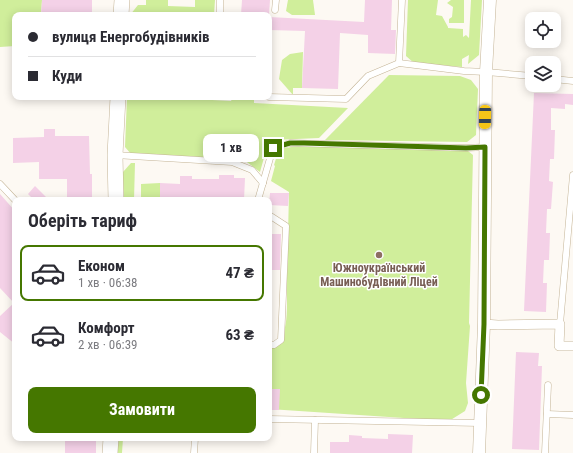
<!DOCTYPE html>
<html lang="uk">
<meta charset="utf-8">
<style>
body{margin:0;font-family:"Roboto Condensed",sans-serif;background:#f7f7f7;color:#2b2b33;height:100vh;display:flex;flex-direction:column;font-size:15px;white-space:nowrap}
*{box-sizing:border-box;margin:0}
p{font-size:13px;color:#7c7c81}
.icon{flex:none;width:22px;height:22px;fill:none;stroke:currentColor;stroke-width:2;stroke-linecap:round;stroke-linejoin:round}
.map{position:relative;flex:1;overflow:hidden}
.drawer{position:absolute;left:12px;top:197px;width:260px;height:244px;display:flex;flex-direction:column;background:#fff;border-radius:8px;box-shadow:0 2px 10px #0003}
.drawer>*{flex:none}
.hud{position:absolute;left:12px;top:12px;width:260px;height:88px;border-radius:8px;box-shadow:0 2px 10px #0003;display:grid;align-content:center;height:88px;padding:0 16px;background:#fff}
.controls{position:absolute;left:525px;top:12px;display:grid;gap:8px}
.controls a{display:grid;place-items:center;width:36px;height:36px;border-radius:8px;background:#fff;box-shadow:0 2px 10px #0003;font-size:20px}
.end{position:absolute;width:18px;height:18px;margin:-9px;border:5px solid #457700;background:#fff;box-shadow:0 0 0 2px #fff}
.from{border-radius:50%}
.bubble{position:absolute;height:28px;border-radius:8px;background:#fff;box-shadow:0 2px 10px #0003;font-size:13px;font-weight:700;line-height:28px;text-align:center}
.car{position:absolute;width:12px;height:24px;margin:-12px -6px;border-radius:5px;box-shadow:0 0 3px 1px #0007;background:linear-gradient(#f5c518 24%,#345 0 40%,#f5c518 0 76%,#345 0 86%,#f5c518 0)}
.hud b{display:flex;align-items:center;gap:14px;height:38px;font-size:15px}
.hud b+b{border-top:1px solid #e1e1e2}
.hud i{width:10px;height:10px;background:#2b2b33}
ul{padding:0;list-style:none}
li{display:flex;align-items:center;gap:12px;height:56px;margin:0 8px 6px;padding:0 8px;border:2px solid transparent;border-radius:8px}
li div{flex:1}
li b{display:block;font-size:15px}
li em{font-style:normal;font-weight:700}
li.active{border-color:#457700}
li>.icon{width:36px;height:36px;stroke-width:1.5}
h2{padding:0 16px;font-size:18px;line-height:48px}
.button{display:flex;gap:8px;margin-top:auto;padding:8px 16px}
.button a{flex:1;height:46px;border-radius:8px;background:#457700;color:#fff;font-size:16px;font-weight:700;line-height:46px;text-align:center}
.map>svg:first-child{display:block}
.green{fill:#d0ee9b}
.building{fill:#f4d1e7}
.lines{fill:none;stroke-linecap:round;stroke-linejoin:round}
.service-casing{stroke:#c4b496;stroke-width:7}
.pedestrian-casing{stroke:#c4b496;stroke-width:10}
.minor-casing{stroke:#c4b496;stroke-width:13}
.tertiary-casing{stroke:#c4b496;stroke-width:16}
.service{stroke:#fff;stroke-width:6}
.pedestrian{stroke:#fff;stroke-width:9}
.minor{stroke:#fff;stroke-width:12}
.tertiary{stroke:#fff;stroke-width:15}
.route{stroke:#457700;stroke-width:5}
.education-dot{fill:#8d6e63;stroke:#fff;stroke-width:1.5}
.labels{text-anchor:middle;dominant-baseline:central;stroke-width:3;stroke-linejoin:round;paint-order:stroke}
.education-label{font-size:12px;font-weight:bold;fill:#785e54;stroke:#fff}
</style>
<div class="map">
<svg width="573" height="453" viewBox="0 0 573 453">
<rect width="100%" height="100%" fill="#fdf9f3"/>
<g class="green">
<polygon points="0,0 42,0 41,15 15,15 15,46 0,47"/>
<polygon points="146,0 168,0 168,6 195,7 195,0 215,0 214,15 130,15 138,5 146,5"/>
<polygon points="288,0 313,0 315,15 292,15 286,11"/>
<polygon points="408,0 438,0 436,15 442,16 448,27 448,28 463,29 463,37 466,35 469,38 471,0 482,0 479,55 468,64 469,55 462,59 462,67 414,63 406,56"/>
<polygon points="451,0 464,0 464,23 449,23 449,19 452,17 453,7 447,3"/>
<polygon points="303,52 302,88 293,88 293,95 279,79 282,60 290,54"/>
<polygon points="389,75 460,76 471,80 478,89 476,135 467,142 325,140"/>
<polygon points="127,97 211,97 212,100 231,101 233,97 252,97 254,99 254,103 348,108 319,138 274,140 267,147 260,172 243,159 176,156 154,156 131,154 125,147"/>
<path d="M310 144 468 151 473 155 469 323 470 326 466 383 468 403 465 411 449 421 269 409V347L281 340C287 326 287 314 287 298 287 291 286 286 287 279L289 192 271 181 275 166 274 165 279 149Z"/>
<polygon points="131,163 135,163 134,200 123,200 123,172"/>
<polygon points="160,183 160,200 141,200 141,184"/>
<polygon points="113,438 123,438 122,453 113,453"/>
</g>
<g class="building">
<polygon points="42,0 92,0 92,15 41,15"/>
<polygon points="242,0 270,0 269,15 241,15"/>
<polygon points="365,0 392,0 391,30 396,30 395,54 368,53 368,35 340,33 338,89 302,88 305,31 269,30 269,17 364,22"/>
<polygon points="534,93 573,94 573,105 565,104 565,109 551,108 551,130 555,130 554,159 550,159 549,181 553,182 551,209 547,209 546,233 550,233 549,260 544,260 543,283 547,283 546,312 524,311"/>
<polygon points="44,129 55,129 55,136 89,136 90,174 92,174 92,200 67,200 67,179 39,179 39,162 13,163 13,138 44,137"/>
<polygon points="219,175 234,175 234,178 245,178 244,200 160,200 160,183 180,184 180,176 192,176 192,179 219,179"/>
<polygon points="35,186 49,200 34,200 28,194"/>
<polygon points="270,193 289,193 288,206 269,205"/>
<polygon points="0,194 15,211 15,344 0,332 0,316 14,303 0,288"/>
<polygon points="269,234 281,234 280,270 269,270"/>
<polygon points="516,352 539,353 538,366 542,366 539,450 512,449"/>
<polygon points="269,389 280,389 279,410 269,410"/>
<polygon points="388,434 413,435 412,453 330,453 330,442 349,442 349,435 362,436 362,438 388,439"/>
<rect x="65" y="438" width="31" height="15"/>
</g>
<g class="lines">
<defs>
<g id="service">
<polyline points="275,10 276,0"/>
<polyline points="220,15 220,0"/>
<polyline points="399,63 402,0"/>
<polyline points="554,79 573,81"/>
<polyline points="269,97 346,99 368,76 399,63 464,71 486,72 532,76"/>
<polyline points="115,155 232,162 252,170 263,183"/>
<polyline points="0,184 15,200"/>
<polyline points="258,200 273,148 290,143 466,148 485,147"/>
<polyline points="269,215 286,226 281,340 274,345 269,345"/>
<polyline points="560,324 573,175"/>
<polyline points="547,414 573,415"/>
<polyline points="269,419 480,423"/>
<polyline points="194,453 195,438"/>
<polyline points="314,453 315,420"/>
<polyline points="545,453 548,385"/>
</g>
<polyline id="pedestrian" points="484,324 498,325 560,324 559,346 573,346"/>
<polyline id="minor" points="479,453 484,324 486,72 490,0"/>
<g id="tertiary">
<polyline points="121,15 122,0"/>
<polyline points="116,200 115,155 118,97"/>
<polyline points="110,453 111,438"/>
</g>
</defs>
<use href="#service" class="service-casing"/>
<use href="#pedestrian" class="pedestrian-casing"/>
<use href="#minor" class="minor-casing"/>
<use href="#tertiary" class="tertiary-casing"/>
<use href="#service" class="service"/>
<use href="#pedestrian" class="pedestrian"/>
<use href="#minor" class="minor"/>
<use href="#tertiary" class="tertiary"/>
</g>
<g class="lines">
<polyline class="route" points="273,148 290,143 304,143 466,148 485,147 484,324 481,395"/>
</g>
<circle class="education-dot" cx="379" cy="255" r="4"/>
<g class="labels">
<g class="education-label">
<text x="379" y="268">Южноукраїнський<tspan x="379" dy="14">Машинобудівний Ліцей</tspan></text>
</g>
</g>
</svg>
<div class="controls">
<a><svg class="icon" aria-label="locate" viewBox="0 0 24 24"><circle cx="12" cy="12" r="6"/><path d="M12 2v4M12 18v4M2 12h4M18 12h4"/></svg></a>
<a><svg class="icon" aria-label="layers" viewBox="0 0 24 24"><path d="M12 4l9 5-9 5-9-5zM3 14l9 5 9-5"/></svg></a>
</div>
<i class="end from" style="left:481px;top:395px"></i>
<i class="end" style="left:273px;top:148px"></i>
<div class="bubble" style="left:203px;top:134px;width:56px">1 хв</div>
<i class="car" style="left:485px;top:117px;rotate:181deg"></i>
<div class="hud">
<b><i class="from"></i>вулиця Енергобудівників</b>
<b><i></i>Куди</b>
</div>
<section class="drawer">
<h2>Оберіть тариф</h2>
<ul>
<li class="active"><svg class="icon" aria-label="car" viewBox="0 0 24 24"><path d="M5 17H2v-5l4-1 3-4h7l3 4 3 1v5h-3M9 17h6M6 11h13"/><circle cx="7" cy="17" r="2"/><circle cx="17" cy="17" r="2"/></svg><div><b>Економ</b><p>1 хв · 06:38</p></div><em>47 ₴</em></li>
<li><svg class="icon" aria-label="car" viewBox="0 0 24 24"><path d="M5 17H2v-5l4-1 3-4h7l3 4 3 1v5h-3M9 17h6M6 11h13"/><circle cx="7" cy="17" r="2"/><circle cx="17" cy="17" r="2"/></svg><div><b>Комфорт</b><p>2 хв · 06:39</p></div><em>63 ₴</em></li>
</ul>
<div class="button"><a>Замовити</a></div>
</section>
</div>
